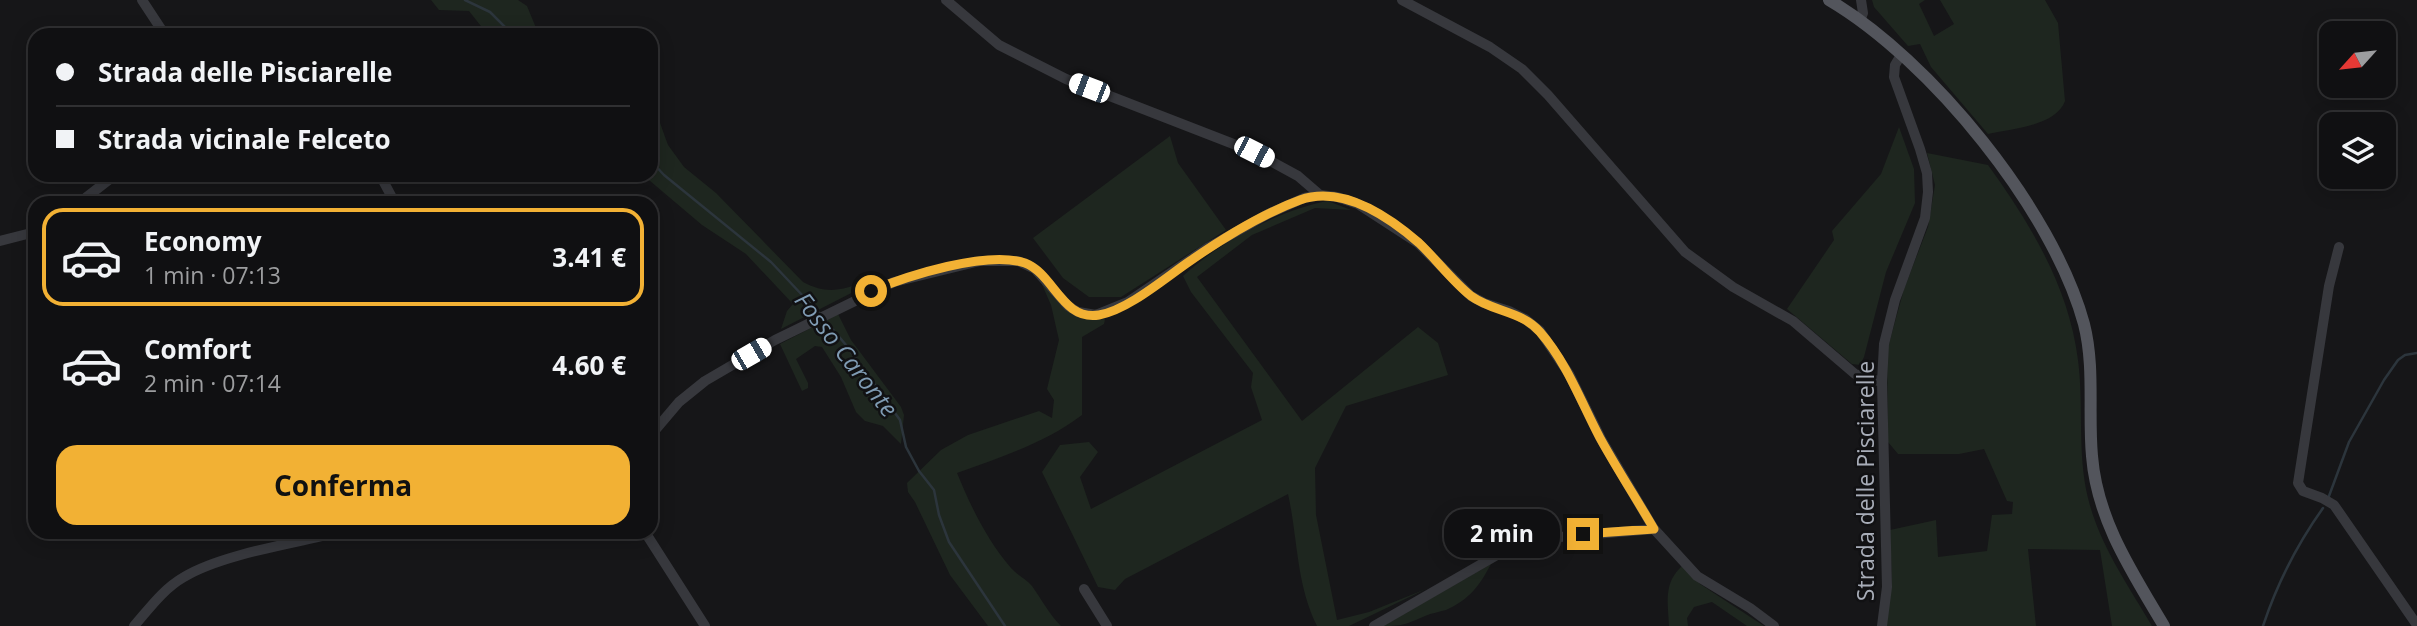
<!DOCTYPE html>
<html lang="it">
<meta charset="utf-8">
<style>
body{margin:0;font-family:"Open Sans",sans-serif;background:#19191b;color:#f1f3f6;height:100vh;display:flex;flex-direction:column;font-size:26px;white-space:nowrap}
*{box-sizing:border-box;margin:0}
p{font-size:23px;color:#9c9d9f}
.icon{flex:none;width:38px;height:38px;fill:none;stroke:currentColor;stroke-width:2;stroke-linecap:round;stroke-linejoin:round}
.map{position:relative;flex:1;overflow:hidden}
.side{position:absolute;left:28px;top:196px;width:630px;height:343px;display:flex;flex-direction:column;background:#101012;border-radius:21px;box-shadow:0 4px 18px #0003,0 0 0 2px #303032}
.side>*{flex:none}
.hud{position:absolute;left:28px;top:28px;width:630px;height:154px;border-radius:21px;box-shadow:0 4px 18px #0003,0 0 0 2px #303032;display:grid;align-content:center;height:154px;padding:0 28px;background:#101012}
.needle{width:46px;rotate:243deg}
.tools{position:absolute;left:2319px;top:21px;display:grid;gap:14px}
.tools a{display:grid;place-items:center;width:77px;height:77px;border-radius:14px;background:#101012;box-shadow:0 4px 18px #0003,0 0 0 2px #303032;font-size:35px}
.end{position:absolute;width:32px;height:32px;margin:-16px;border:9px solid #f2b134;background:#111;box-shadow:0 0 0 4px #111}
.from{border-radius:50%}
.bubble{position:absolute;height:49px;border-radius:21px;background:#101012;box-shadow:0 4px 18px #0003,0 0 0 2px #303032;font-size:23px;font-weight:700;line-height:49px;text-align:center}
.car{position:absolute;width:21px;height:42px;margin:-21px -10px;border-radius:9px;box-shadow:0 0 5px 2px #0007;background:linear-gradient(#fff 24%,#345 0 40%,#fff 0 76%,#345 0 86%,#fff 0)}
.hud b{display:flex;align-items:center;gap:24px;height:66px;font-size:26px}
.hud b+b{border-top:2px solid #303032}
.hud i{width:18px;height:18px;background:#f1f3f6}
ul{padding:12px 0 0;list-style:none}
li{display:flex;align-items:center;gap:21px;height:98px;margin:0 14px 10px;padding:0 14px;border:4px solid transparent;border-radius:21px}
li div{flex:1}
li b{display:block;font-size:26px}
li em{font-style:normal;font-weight:700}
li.active{border-color:#f2b134}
li>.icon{width:63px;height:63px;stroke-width:1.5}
.primary-button{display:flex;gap:14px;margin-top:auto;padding:14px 28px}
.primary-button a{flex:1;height:80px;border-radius:21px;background:#f2b134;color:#111;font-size:28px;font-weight:700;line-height:80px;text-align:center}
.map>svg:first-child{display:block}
.green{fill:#1e261f}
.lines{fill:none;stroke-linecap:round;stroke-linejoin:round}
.stream{stroke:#2c353c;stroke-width:2.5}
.minor{stroke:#37383d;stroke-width:10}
.major{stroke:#53555c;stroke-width:12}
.route{stroke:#f2b134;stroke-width:9}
.labels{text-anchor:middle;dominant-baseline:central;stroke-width:5;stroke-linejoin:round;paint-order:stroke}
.street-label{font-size:23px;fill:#a8adb8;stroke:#111113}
.water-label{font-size:24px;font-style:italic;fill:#7f9bb3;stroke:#111113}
</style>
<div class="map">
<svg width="2417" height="626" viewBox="0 0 2417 626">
<rect width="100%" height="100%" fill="#161618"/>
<g class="green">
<polygon points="431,0 518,0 527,6 539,35 488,35 469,11 439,10"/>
<path d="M1872 0H1925L1919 4 1934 36 1954 24 1940 0H2045L2058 23 2065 101C2056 126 2011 129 1988 134L1931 67 1920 44 1908 46 1874 7Z"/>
<path d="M651 98 668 145 684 167 716 193 803 282C828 295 840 290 865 282L861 288 781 329 787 311 793 304 746 254 702 225 643 175H651Z"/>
<polygon points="1899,127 1914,169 1915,203 1886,272 1864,357 1860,365 1852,364 1787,309 1834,240 1832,231 1881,174"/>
<polygon points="1170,136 1178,163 1226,230 1121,297 1089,297 1063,278 1033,238"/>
<path d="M1927 153 1988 165C2030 223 2069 287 2078 360 2084 406 2077 452 2088 498 2099 544 2128 585 2152 626H2112L2100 550 2028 549 2036 626H1886L1892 583 1890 530 1936 520 1938 557 1987 551 1992 515 2012 514 2013 502 2007 501 1984 449 1959 454H1898L1888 442 1887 351 1904 289 1928 227 1935 185Z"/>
<path d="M1328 201 1351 210 1315 208 1252 235 1197 277 1302 421 1418 327 1438 343 1448 375 1346 406 1315 468 1316 515 1337 620 1369 612 1426 589 1349 626H1317C1296 584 1298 539 1288 494L1125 579 1115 590 1098 587 1042 472 1060 445 1089 442 1098 452 1080 477 1091 509 1262 420 1251 387 1253 373 1191 292 1183 276C1218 243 1281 209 1328 201Z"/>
<path d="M1040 280C1060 305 1070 322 1105 319L1104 324 1082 337V415C1045 443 1001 457 957 473 971 507 987 540 1011 568 1017 575 1026 579 1032 586 1042 600 1049 614 1061 626H988L950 575 915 502 908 492 907 483 941 450 968 435 1039 411 1052 418 1054 400 1047 389 1059 340 1051 305Z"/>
<polygon points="838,314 851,340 901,407 904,415 901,444 883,426 865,421 856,412 841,377 822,347 815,346 796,359 808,383 808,388 802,391 780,344"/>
<path d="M1491 564C1480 585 1469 600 1446 610 1439 612 1432 613 1425 616 1406 624 1404 626 1383 626Z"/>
<path d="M1683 565 1700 584 1764 626H1747L1712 602 1694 607 1687 618 1688 626H1669C1668 601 1663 583 1683 565Z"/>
</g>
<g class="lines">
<g class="stream">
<polyline points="465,0 490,12 513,35"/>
<polyline points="651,161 664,175 771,262 820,314"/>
<polyline points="824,319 846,345 900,420 906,447 919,471 934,490 939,515 949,542 1005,626"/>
<polyline points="2329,496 2349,442 2384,380 2398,360 2405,355 2417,353"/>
<path d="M2263 626C2277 584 2298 543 2323 508"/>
</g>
<g class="minor">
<polyline points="142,0 165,35"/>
<polyline points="946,0 999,45 1066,79 1254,152 1298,176 1320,195"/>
<polyline points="1402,0 1490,47 1522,69 1548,95 1685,252 1733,287 1793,321 1855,374 1882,382"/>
<polyline points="1860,21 1863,13 1861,0"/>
<polyline points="380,175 395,203"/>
<polyline points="79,203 115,175"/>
<polyline points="0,241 35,232"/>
<polyline points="2339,247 2329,286 2298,483 2303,491 2322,498 2334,505 2417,625"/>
<polyline points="651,435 679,402 705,381 775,340 894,282 980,261 1018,261 1035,269 1068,306 1078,312 1096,315 1128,302 1209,247 1268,214 1304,198 1320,195 1337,197 1358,204 1418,243 1471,296 1484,303 1509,311 1525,319 1540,331 1569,374 1601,439 1654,529 1697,576 1750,608 1774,626"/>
<polyline points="645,532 705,626"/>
<polyline points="1084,589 1107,626"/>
<path d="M134 626C149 609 163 589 184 577 222 554 296 543 340 532"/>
<polyline points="1374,626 1523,540 1654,529"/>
<polyline points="1882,626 1887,587 1882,382 1884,344 1895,300 1925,218 1928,192 1927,173 1920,149 1894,77 1895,65 1901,55"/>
</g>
<path class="major" d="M1829 0C1931 60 2053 210 2084 324 2095 367 2088 413 2092 456 2097 520 2132 572 2164 626"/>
</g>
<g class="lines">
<path class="route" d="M871 291C907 276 987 250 1025 263 1054 274 1062 321 1099 315 1128 310 1165 278 1190 261 1223 238 1262 214 1300 200 1342 185 1389 217 1419 243 1437 260 1452 281 1471 296 1493 312 1522 311 1540 332 1567 363 1581 402 1600 438 1617 469 1636 498 1654 529L1583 534"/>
</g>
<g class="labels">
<g class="street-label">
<text transform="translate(1865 481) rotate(-90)">Strada delle Pisciarelle</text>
</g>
<g class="water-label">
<text transform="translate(847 354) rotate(52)">Fosso Caronte</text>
</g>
</g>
</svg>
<div class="tools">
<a><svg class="needle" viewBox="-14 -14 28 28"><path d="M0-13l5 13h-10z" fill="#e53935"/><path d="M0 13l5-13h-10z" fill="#9c9d9f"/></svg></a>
<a><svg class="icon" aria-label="layers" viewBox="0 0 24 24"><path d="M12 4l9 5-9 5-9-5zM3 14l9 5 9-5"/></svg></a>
</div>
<i class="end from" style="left:871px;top:291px"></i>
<i class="end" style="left:1583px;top:534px"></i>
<div class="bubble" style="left:1444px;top:509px;width:116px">2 min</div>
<i class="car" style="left:1089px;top:88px;rotate:291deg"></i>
<i class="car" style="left:1254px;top:152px;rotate:117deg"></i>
<i class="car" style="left:751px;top:354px;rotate:60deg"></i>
<div class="hud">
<b><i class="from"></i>Strada delle Pisciarelle</b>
<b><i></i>Strada vicinale Felceto</b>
</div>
<section class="side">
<ul>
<li class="active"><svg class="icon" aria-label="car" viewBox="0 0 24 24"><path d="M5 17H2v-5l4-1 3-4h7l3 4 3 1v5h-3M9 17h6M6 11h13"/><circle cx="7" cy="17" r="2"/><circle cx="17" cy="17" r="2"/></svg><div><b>Economy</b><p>1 min · 07:13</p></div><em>3.41 €</em></li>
<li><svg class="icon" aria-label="car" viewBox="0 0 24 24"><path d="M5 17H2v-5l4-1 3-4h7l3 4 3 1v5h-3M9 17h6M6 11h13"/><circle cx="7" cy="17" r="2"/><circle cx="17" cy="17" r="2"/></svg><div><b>Comfort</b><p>2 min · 07:14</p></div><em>4.60 €</em></li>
</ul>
<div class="primary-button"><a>Conferma</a></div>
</section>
</div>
